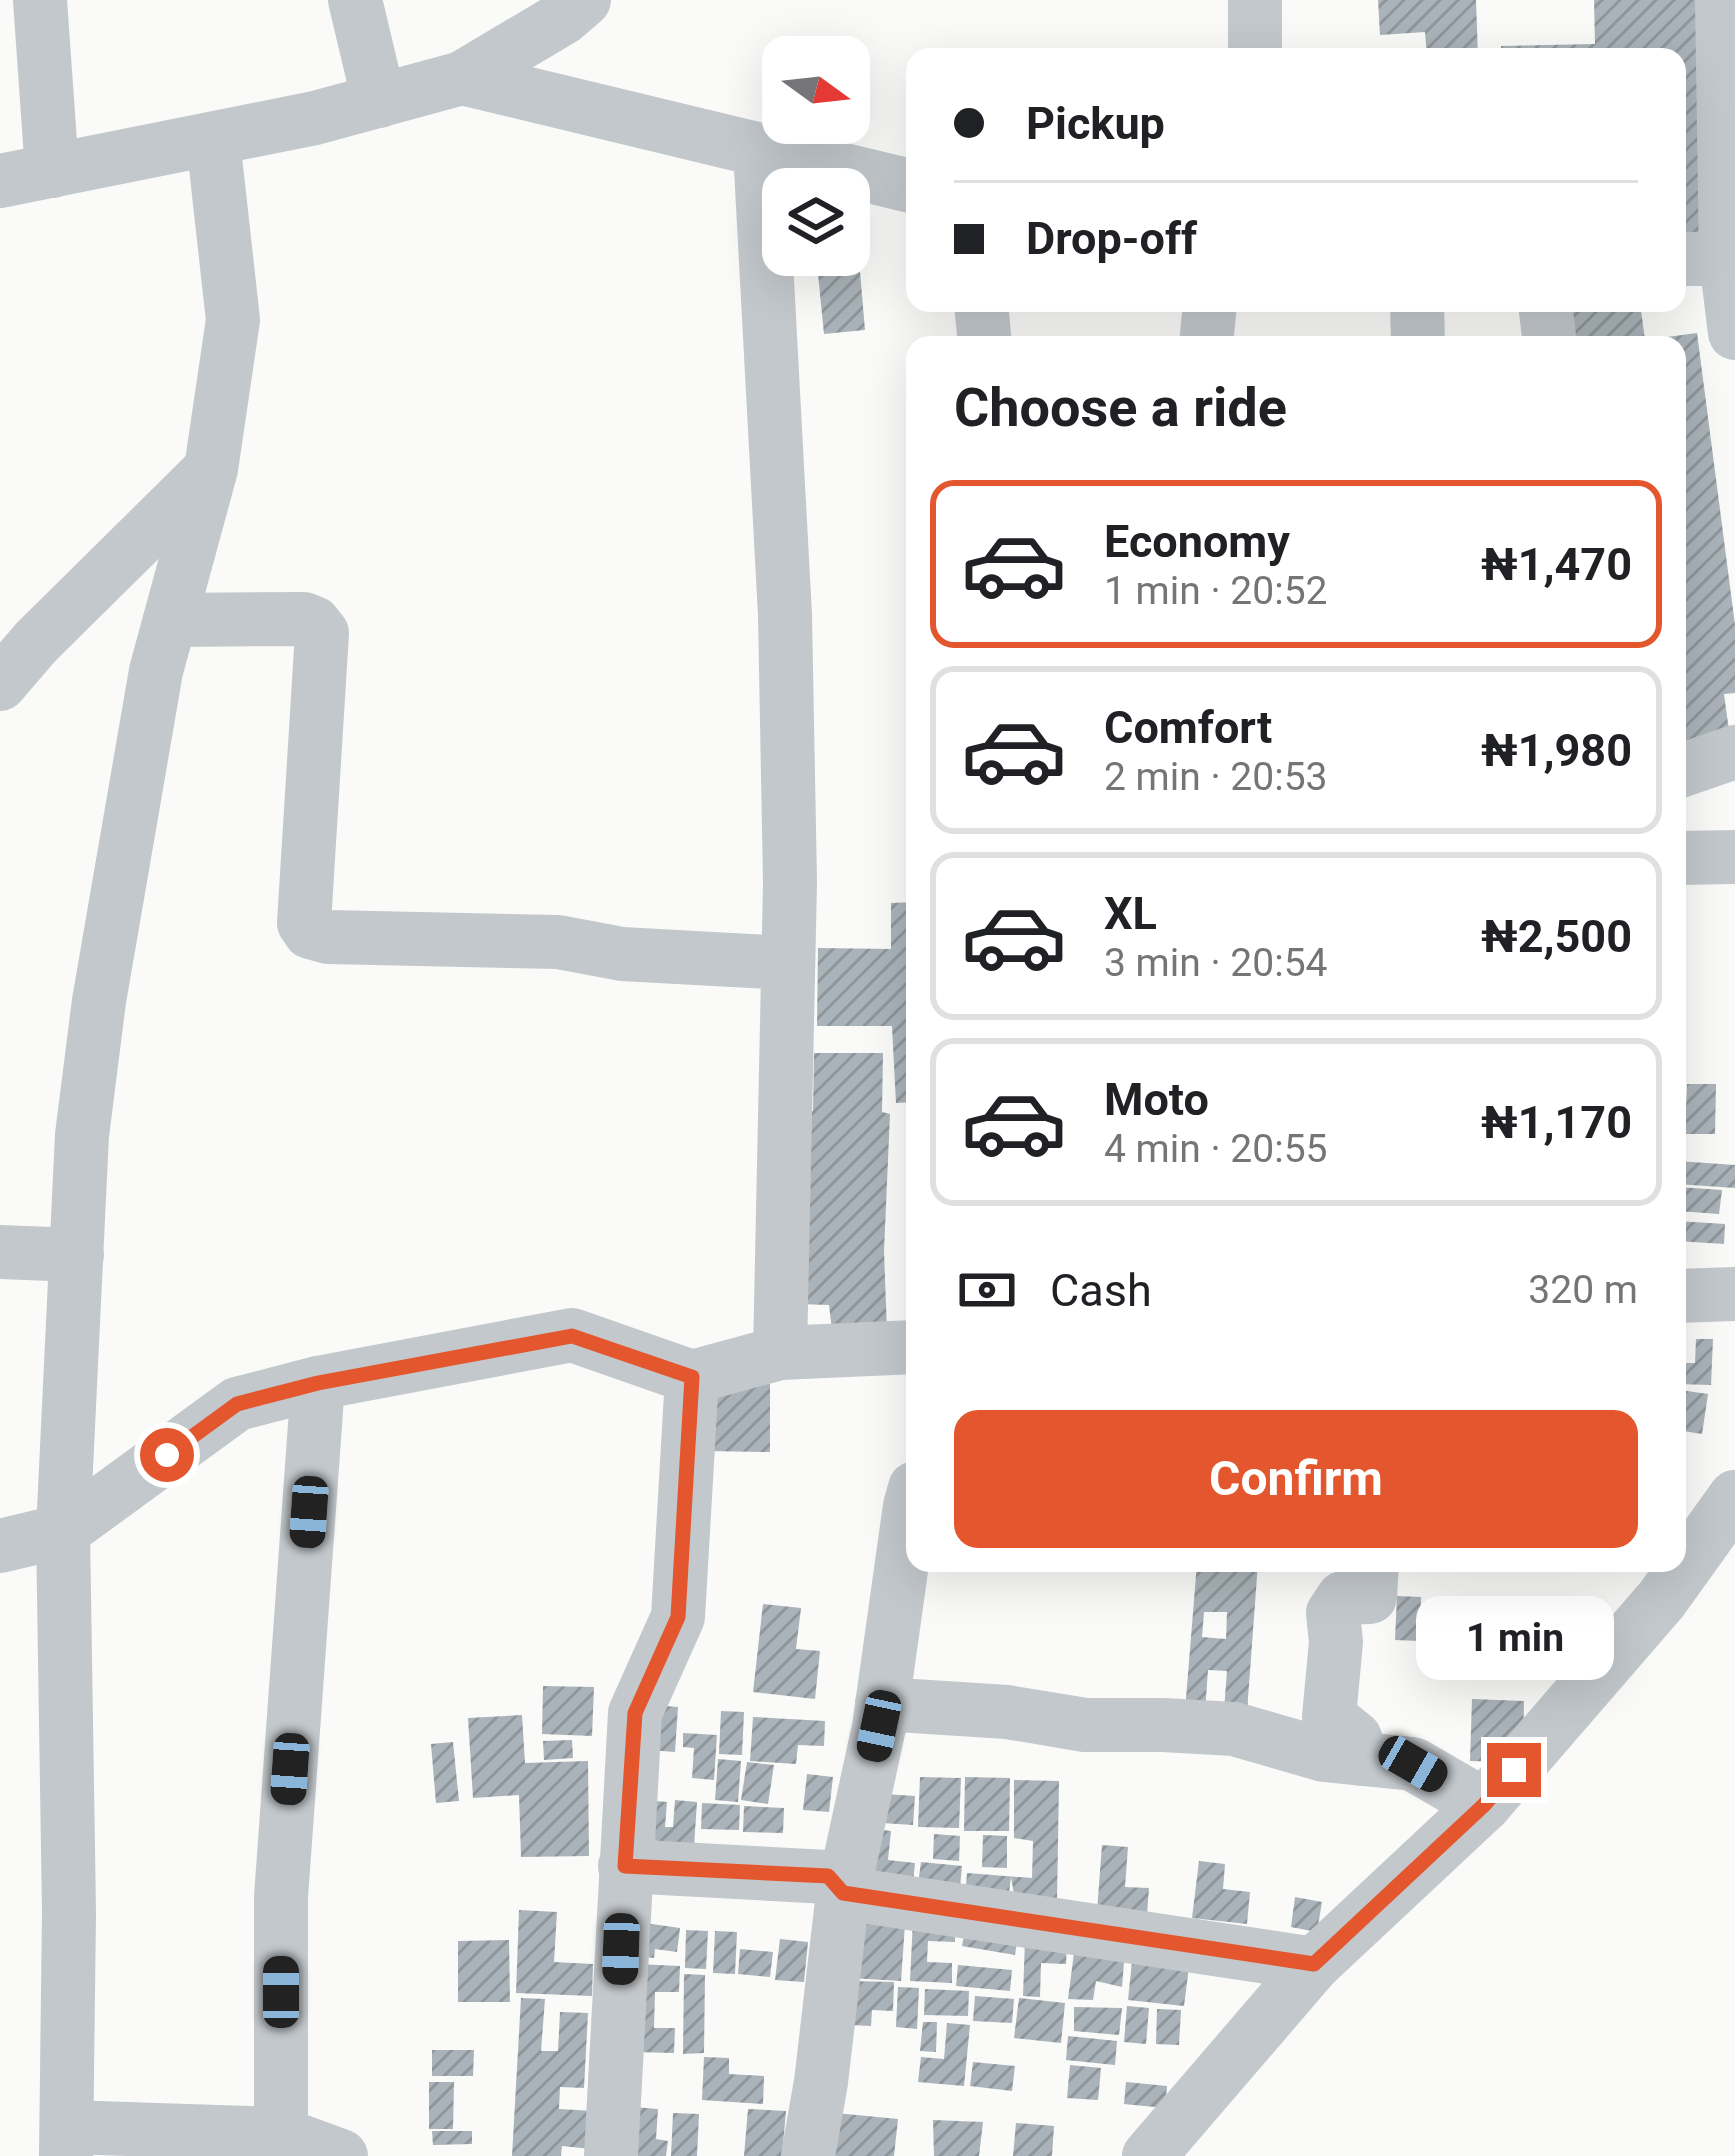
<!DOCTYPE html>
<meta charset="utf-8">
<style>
body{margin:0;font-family:Roboto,sans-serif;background:#f2f2f2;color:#202124;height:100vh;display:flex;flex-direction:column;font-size:45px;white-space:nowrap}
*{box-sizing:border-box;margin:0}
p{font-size:39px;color:#757577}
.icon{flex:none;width:66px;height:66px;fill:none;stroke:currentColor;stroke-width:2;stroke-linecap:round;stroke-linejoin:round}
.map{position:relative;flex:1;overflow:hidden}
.drawer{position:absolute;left:906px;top:336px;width:780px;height:1236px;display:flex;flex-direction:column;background:#fff;border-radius:24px;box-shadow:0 12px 48px #0002}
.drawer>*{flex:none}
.banner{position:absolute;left:906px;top:48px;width:780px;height:264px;border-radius:24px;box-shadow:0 12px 48px #0002;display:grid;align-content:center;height:264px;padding:0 48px;background:#fff}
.needle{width:78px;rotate:105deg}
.buttons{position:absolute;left:762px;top:36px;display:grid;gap:24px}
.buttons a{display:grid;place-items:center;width:108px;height:108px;border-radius:24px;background:#fff;box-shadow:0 12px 48px #0002;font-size:60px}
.end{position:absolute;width:54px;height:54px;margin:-27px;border:15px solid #e4572e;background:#fff;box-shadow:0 0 0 6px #fff}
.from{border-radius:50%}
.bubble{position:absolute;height:84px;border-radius:24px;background:#fff;box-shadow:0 12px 48px #0002;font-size:39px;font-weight:700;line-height:84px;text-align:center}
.car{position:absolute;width:36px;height:72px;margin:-36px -18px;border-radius:15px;box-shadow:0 0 9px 3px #0007;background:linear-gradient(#222 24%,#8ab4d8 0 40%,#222 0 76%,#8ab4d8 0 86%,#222 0)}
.banner b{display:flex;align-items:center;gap:42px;height:114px;font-size:45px}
.banner b+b{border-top:3px solid #e0e0e0}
.banner i{width:30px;height:30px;background:#202124}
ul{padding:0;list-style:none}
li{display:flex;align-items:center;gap:36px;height:168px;margin:0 24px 18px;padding:0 24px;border:6px solid #e0e0e0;border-radius:24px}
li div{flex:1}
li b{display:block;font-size:45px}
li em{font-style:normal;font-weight:700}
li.on{border-color:#e4572e}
li>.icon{width:108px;height:108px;stroke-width:1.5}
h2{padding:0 48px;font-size:54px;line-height:144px}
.pay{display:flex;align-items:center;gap:30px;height:132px;padding:0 48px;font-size:45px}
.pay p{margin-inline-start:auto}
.cta{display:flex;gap:24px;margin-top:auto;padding:24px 48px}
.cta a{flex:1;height:138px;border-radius:24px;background:#e4572e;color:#fff;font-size:48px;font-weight:700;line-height:138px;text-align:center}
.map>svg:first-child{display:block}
.building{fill:url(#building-hatch);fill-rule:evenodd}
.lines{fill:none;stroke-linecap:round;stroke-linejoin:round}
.minor{stroke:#c3c8cc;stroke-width:54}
.route{stroke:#e4572e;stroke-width:15}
</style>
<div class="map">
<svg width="1735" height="2156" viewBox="0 0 1735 2156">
<defs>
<pattern id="building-hatch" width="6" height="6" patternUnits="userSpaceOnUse" patternTransform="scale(3)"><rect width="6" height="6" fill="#aab3b9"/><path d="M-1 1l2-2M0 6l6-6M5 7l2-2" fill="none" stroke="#8e969c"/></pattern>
</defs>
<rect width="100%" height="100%" fill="#fafaf8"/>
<g class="building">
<polygon points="1378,0 1476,0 1478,57 1427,57 1425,32 1380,35"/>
<polygon points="1594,0 1708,0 1716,245 1677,246 1677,57 1501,57 1501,46 1595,44"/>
<polygon points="859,260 865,330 824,334 817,264"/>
<polygon points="1570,303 1640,303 1645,340 1697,333 1735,625 1735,693 1724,694 1730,738 1677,746 1677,345 1576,345"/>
<polygon points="915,902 915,1102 896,1103 892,1026 817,1026 818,948 891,949 891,903"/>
<polygon points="814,1053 883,1053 882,1112 890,1114 884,1251 887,1332 833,1338 829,1305 798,1304 809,1112 813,1111"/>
<polygon points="1687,1084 1716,1084 1715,1134 1685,1134"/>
<polygon points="1677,1161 1735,1165 1735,1188 1677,1184"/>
<polygon points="1677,1187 1722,1190 1719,1214 1677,1211"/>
<polygon points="1677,1221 1725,1224 1724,1244 1677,1241"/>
<polygon points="1696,1339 1713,1339 1711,1385 1677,1384 1677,1363 1695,1363"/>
<polygon points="707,1384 770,1384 770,1452 706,1451"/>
<polygon points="1680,1390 1708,1394 1702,1434 1677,1430"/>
<path d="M1197 1563H1258L1247 1712 1224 1710 1227 1671 1208 1670 1205 1712 1185 1711ZM1204 1612H1227L1226 1639 1202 1637Z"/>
<polygon points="1397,1596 1421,1597 1419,1641 1395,1640"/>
<polygon points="763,1604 801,1608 796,1649 820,1651 815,1699 753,1692"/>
<polygon points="543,1686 594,1687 592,1736 542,1734"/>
<polygon points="1472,1699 1524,1701 1523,1747 1504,1762 1470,1761"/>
<polygon points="652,1705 678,1707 675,1752 649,1750"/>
<polygon points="721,1711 744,1712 742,1755 719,1754"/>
<polygon points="522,1715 525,1763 588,1761 589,1856 521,1857 519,1795 473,1798 468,1718"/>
<polygon points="753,1717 825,1721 824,1746 798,1745 796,1764 750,1761"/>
<polygon points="683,1733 717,1735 714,1780 692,1778 694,1748 683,1747"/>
<polygon points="572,1740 573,1758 544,1760 543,1741"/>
<polygon points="453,1742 459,1801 436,1803 431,1744"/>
<polygon points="718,1759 741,1761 738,1802 715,1800"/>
<polygon points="747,1762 774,1765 768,1804 741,1800"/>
<polygon points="807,1774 833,1777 829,1812 803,1810"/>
<polygon points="920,1777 961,1778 959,1828 918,1827"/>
<polygon points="965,1777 1010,1778 1009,1831 964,1831"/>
<polygon points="1014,1780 1059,1781 1057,1902 1015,1900 1011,1877 1008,1901 965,1897 967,1873 1032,1878 1033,1841 1014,1838"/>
<polygon points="869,1793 915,1796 913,1825 867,1822"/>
<polygon points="675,1800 697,1802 694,1846 653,1843 656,1801 667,1802 665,1827 673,1827"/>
<polygon points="702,1803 740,1805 739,1830 701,1829"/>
<polygon points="744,1806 784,1808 783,1833 743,1832"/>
<polygon points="869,1828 891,1831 888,1860 915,1863 912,1892 862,1887"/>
<polygon points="934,1834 960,1836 959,1861 933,1859"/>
<polygon points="983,1835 1007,1836 1007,1868 982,1867"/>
<polygon points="1102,1845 1128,1847 1125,1887 1149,1888 1147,1915 1097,1911"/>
<polygon points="1199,1861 1225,1864 1223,1889 1250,1892 1247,1924 1192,1918"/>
<polygon points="921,1862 962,1866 959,1897 917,1892"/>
<polygon points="1295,1897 1322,1902 1317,1932 1291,1927"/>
<polygon points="855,1906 906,1910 901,1981 850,1978"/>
<polygon points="519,1910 557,1912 554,1962 593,1964 592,1996 516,1993"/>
<polygon points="913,1920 955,1922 955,1942 928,1941 927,1962 952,1963 952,1983 910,1981"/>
<polygon points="967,1920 1019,1929 1015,1955 962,1946"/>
<polygon points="638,1922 680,1928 677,1952 655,1949 654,1958 634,1956"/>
<polygon points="686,1930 708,1931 706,1969 685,1968"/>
<polygon points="715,1931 737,1932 735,1974 713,1973"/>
<polygon points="780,1939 808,1942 804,1982 775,1980"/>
<polygon points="1025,1939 1067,1940 1066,1964 1041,1963 1040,1997 1023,1996"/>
<polygon points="509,1940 510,2002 458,2002 458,1941"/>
<polygon points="1075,1945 1125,1950 1122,1987 1096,1981 1093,2000 1068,1999"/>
<polygon points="740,1949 773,1952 770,1977 738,1974"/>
<polygon points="1133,1952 1190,1959 1184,2006 1128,2000"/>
<polygon points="637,1964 680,1966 679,1992 655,1992 654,2028 675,2028 674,2053 634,2052"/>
<polygon points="958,1965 1012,1970 1010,1991 956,1986"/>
<polygon points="684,1974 705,1975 704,2053 683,2054"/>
<polygon points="851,1981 894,1982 893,2011 872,2010 871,2026 850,2025"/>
<polygon points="898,1987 919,1988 917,2029 896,2027"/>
<polygon points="925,1989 969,1991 968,2016 924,2015"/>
<polygon points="975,1996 1014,1999 1012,2023 973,2021"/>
<polygon points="521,1998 545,1999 541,2051 558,2051 560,2012 588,2013 584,2088 560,2087 559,2109 593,2111 591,2149 562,2146 561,2156 512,2156"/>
<polygon points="1019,1998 1065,2003 1061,2043 1014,2038"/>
<polygon points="1127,2006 1149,2008 1146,2044 1124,2042"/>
<polygon points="1074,2007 1122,2008 1119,2035 1074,2031"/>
<polygon points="1157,2009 1181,2010 1179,2045 1156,2044"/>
<polygon points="923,2022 937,2022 936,2052 920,2051"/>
<polygon points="947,2023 970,2025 964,2086 918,2082 921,2057 944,2059"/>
<polygon points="1068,2036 1117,2041 1115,2065 1066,2060"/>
<polygon points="432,2050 474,2050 473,2076 432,2076"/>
<polygon points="704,2057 729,2058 729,2074 764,2076 763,2104 702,2100"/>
<polygon points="973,2062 1015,2066 1012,2091 970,2086"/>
<polygon points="1070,2065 1101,2068 1098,2100 1067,2098"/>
<polygon points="429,2082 454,2082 453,2129 429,2129"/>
<polygon points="1126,2082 1167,2086 1165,2108 1124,2104"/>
<polygon points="634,2107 658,2109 656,2139 668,2141 666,2156 629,2156"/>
<polygon points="748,2109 786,2111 782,2156 744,2156"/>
<polygon points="825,2112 898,2119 894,2156 820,2156"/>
<polygon points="673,2113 699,2114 697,2156 671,2156"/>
<polygon points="933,2120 983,2122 979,2156 934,2156"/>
<polygon points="1016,2123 1054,2126 1052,2156 1013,2156"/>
<polygon points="432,2131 472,2131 472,2144 433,2145"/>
</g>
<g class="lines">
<g class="minor">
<polyline points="40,0 52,171"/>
<polyline points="355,0 379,101"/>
<polyline points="1722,0 1726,259 1735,333"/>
<polyline points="1255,57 1255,0"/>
<polyline points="462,78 915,187"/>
<polyline points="760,150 785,615 790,882 780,1353"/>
<polyline points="0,181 315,118 462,78 563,18 584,0"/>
<polyline points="1677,259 1735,259"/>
<polyline points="981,303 985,345"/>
<polyline points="1417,303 1418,345"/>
<polyline points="1545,303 1550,345"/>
<polyline points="1206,345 1210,303"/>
<polyline points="170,620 304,619 314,623 322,633 304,923 310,932 328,937 558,942 622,954 787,963"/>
<polyline points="0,684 36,642 209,471"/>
<polyline points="1677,772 1735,752"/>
<polyline points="1677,858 1735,857"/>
<polyline points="0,1252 77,1255"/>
<polyline points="1677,1296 1735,1294"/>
<polyline points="0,1546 63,1531 237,1404 318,1383 572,1335 692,1377 780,1353 915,1347"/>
<polyline points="882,1704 1007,1712 1085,1725 1163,1725 1234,1729 1324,1755 1413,1764 1484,1805"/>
<polyline points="1363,1759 1355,1738 1329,1717 1336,1642 1333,1613 1343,1598 1370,1597 1372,1563"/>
<polyline points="625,1866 828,1877 843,1893 1314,1964"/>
<polyline points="67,2127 281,2134 341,2156"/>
<polyline points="66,2156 69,1912 63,1531 82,1135 99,1001 156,671 211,469 233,320 213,140"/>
<polyline points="281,2156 281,1897 318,1383"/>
<polyline points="611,2156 635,1713 678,1617 692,1377"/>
<polyline points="808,2156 821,2082 843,1893 879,1727 910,1506 915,1488"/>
<polyline points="1149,2156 1314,1964 1484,1805 1662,1599 1735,1497"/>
</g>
</g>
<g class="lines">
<polyline class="route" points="167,1455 237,1404 318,1383 572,1336 692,1377 678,1617 635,1713 625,1866 828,1876 843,1893 1314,1964 1484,1805 1514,1770"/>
</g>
</svg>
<div class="buttons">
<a><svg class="needle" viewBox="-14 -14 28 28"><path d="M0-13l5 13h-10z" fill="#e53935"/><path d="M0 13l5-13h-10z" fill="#757577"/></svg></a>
<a><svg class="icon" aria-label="layers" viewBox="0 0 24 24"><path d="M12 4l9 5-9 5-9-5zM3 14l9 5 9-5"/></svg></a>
</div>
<i class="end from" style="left:167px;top:1455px"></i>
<i class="end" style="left:1514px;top:1770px"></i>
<div class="bubble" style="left:1416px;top:1596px;width:198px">1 min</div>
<i class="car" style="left:309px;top:1512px;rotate:184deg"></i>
<i class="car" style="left:879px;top:1726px;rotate:192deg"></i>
<i class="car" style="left:1413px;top:1764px;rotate:120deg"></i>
<i class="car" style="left:290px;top:1769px;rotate:184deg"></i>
<i class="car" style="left:621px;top:1949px;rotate:182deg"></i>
<i class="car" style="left:281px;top:1992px;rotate:0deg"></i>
<div class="banner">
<b><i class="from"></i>Pickup</b>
<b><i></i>Drop-off</b>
</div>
<section class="drawer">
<h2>Choose a ride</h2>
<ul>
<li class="on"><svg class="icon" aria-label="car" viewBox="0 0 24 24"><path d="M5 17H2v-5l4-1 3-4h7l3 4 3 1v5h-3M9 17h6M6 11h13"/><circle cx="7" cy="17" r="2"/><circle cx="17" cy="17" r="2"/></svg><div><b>Economy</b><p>1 min · 20:52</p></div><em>₦1,470</em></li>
<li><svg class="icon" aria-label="car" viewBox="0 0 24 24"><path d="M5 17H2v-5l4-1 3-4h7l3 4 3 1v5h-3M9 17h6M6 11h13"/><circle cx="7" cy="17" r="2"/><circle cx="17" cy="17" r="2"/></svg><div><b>Comfort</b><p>2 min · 20:53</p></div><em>₦1,980</em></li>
<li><svg class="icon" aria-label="car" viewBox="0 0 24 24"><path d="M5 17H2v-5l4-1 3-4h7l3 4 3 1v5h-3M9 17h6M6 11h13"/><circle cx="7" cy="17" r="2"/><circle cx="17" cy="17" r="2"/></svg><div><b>XL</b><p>3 min · 20:54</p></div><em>₦2,500</em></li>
<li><svg class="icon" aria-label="car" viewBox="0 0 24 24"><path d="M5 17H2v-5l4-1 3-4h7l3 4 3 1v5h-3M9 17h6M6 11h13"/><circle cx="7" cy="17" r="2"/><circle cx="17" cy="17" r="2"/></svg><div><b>Moto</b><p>4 min · 20:55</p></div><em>₦1,170</em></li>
</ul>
<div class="pay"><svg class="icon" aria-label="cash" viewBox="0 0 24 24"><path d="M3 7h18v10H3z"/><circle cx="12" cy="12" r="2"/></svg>Cash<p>320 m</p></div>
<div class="cta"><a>Confirm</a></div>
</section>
</div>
